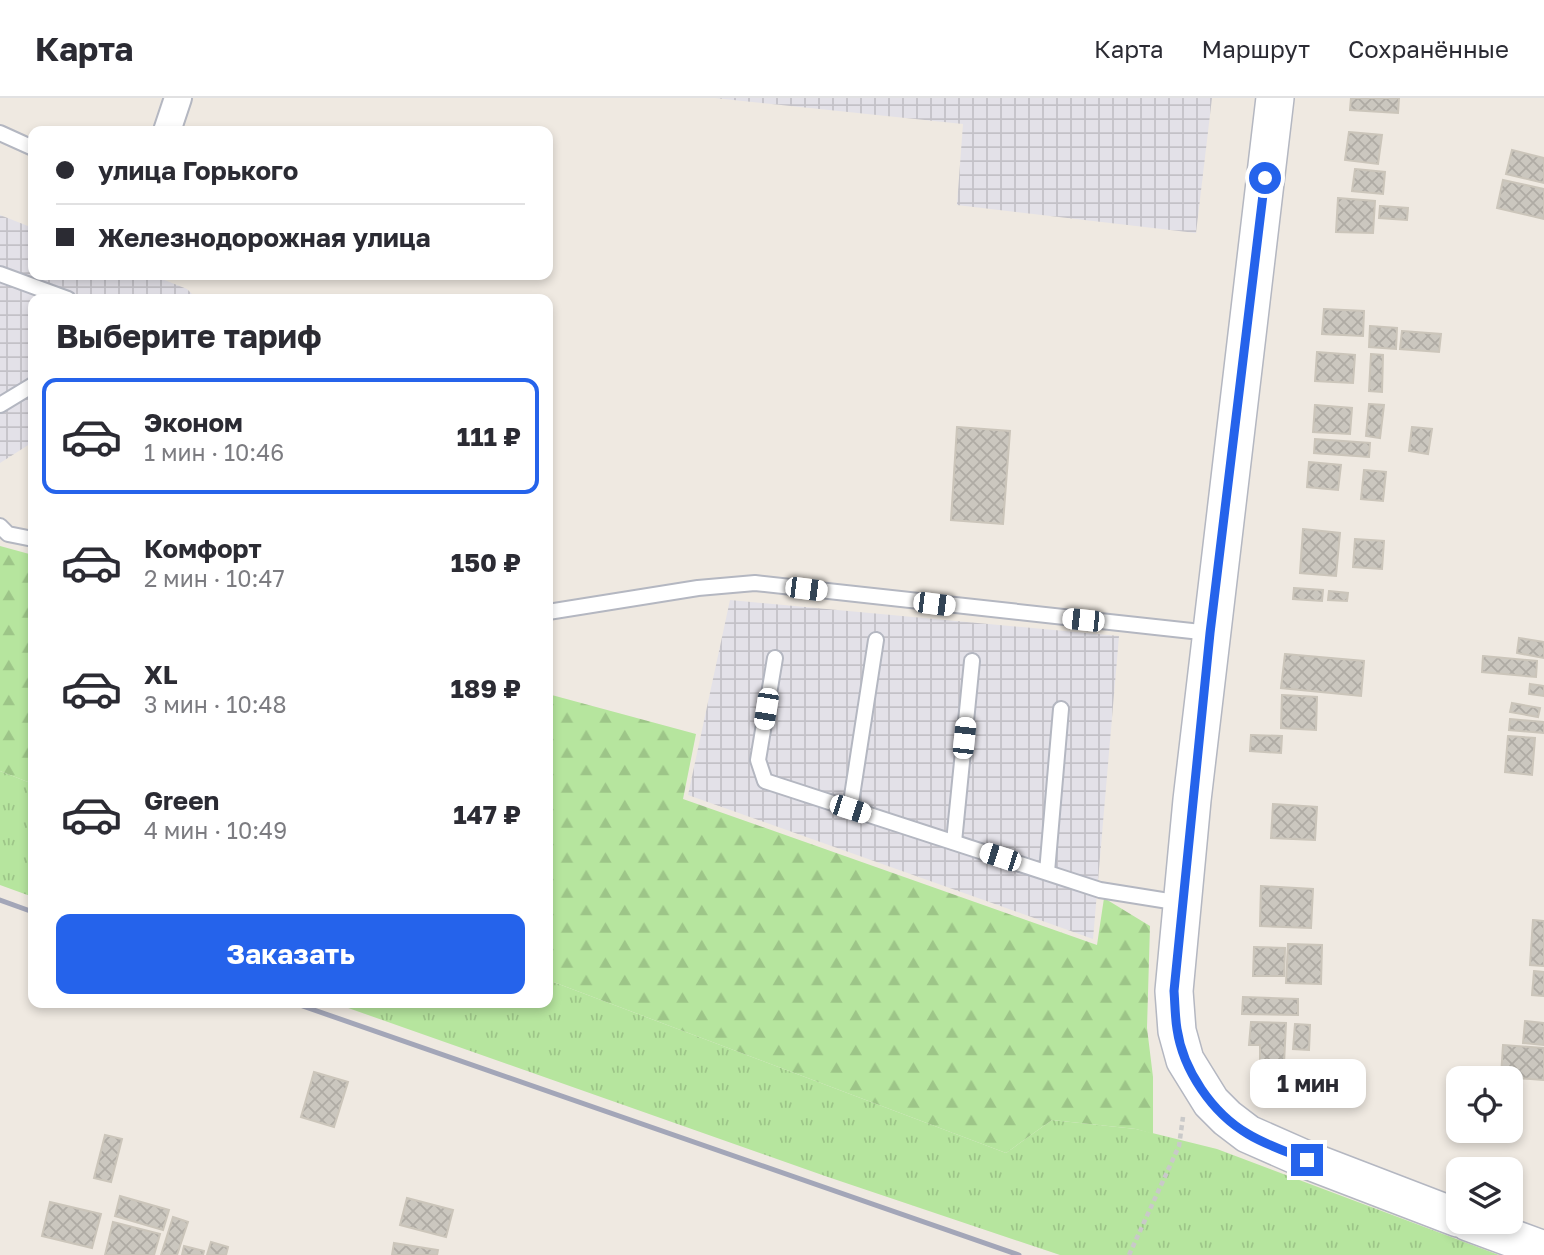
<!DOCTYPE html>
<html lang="ru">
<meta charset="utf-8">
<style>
body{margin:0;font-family:"Golos Text",sans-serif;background:#f2f2f3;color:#2b2b33;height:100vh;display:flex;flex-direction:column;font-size:26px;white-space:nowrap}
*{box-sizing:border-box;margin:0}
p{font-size:23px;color:#7c7c81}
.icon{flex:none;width:38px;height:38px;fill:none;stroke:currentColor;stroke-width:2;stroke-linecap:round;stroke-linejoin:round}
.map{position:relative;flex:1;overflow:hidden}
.sheet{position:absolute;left:28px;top:196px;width:525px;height:714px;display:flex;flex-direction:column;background:#fff;border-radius:14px;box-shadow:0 4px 10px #0003}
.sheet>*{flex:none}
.banner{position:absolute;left:28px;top:28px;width:525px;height:154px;border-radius:14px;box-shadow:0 4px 10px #0003;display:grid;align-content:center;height:154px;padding:0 28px;background:#fff}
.buttons{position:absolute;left:1446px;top:968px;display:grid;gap:14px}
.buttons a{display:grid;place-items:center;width:77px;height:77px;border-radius:14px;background:#fff;box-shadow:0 4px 10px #0003;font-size:35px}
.end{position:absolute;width:32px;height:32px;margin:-16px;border:9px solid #2563eb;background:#fff;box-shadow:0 0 0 4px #fff}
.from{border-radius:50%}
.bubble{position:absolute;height:49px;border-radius:14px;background:#fff;box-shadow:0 4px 10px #0003;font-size:23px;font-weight:700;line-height:49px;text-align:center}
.car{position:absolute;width:21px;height:42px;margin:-21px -10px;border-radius:9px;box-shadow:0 0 5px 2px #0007;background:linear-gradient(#fff 24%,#345 0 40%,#fff 0 76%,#345 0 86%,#fff 0)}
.banner b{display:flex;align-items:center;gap:24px;height:66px;font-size:26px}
.banner b+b{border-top:2px solid #e1e1e2}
.banner i{width:18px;height:18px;background:#2b2b33}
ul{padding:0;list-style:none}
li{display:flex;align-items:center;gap:21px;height:116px;margin:0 14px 10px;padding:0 14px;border:4px solid transparent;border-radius:14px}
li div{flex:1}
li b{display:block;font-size:26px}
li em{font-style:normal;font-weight:700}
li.on{border-color:#2563eb}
li>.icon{width:63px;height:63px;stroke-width:1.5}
h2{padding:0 28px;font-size:32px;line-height:84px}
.button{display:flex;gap:14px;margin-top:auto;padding:14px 28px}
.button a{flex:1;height:80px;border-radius:14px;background:#2563eb;color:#fff;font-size:28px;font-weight:700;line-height:80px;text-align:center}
header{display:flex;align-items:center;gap:42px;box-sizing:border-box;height:98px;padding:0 35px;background:#fff;border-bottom:2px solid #e1e1e2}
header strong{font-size:33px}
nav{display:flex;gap:38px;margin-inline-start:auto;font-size:24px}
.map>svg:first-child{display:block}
.industrial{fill:url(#industrial-grid)}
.grass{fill:url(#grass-tufts)}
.forest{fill:url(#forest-firs)}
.building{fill:url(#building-cross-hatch);stroke:#cbc5ba;stroke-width:2}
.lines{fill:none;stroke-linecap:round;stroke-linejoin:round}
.lane-casing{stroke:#b4b7c1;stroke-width:18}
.street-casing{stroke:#b4b7c1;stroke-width:30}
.secondary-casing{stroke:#b4b7c1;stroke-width:40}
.path{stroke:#c9c9c9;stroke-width:4.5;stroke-dasharray:5 3.5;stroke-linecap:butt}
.lane{stroke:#fff;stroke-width:14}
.street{stroke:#fff;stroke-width:26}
.secondary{stroke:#fff;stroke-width:37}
.rail{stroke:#a3a6b8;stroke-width:5}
.route{stroke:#2563eb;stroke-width:9}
</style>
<header>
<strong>Карта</strong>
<nav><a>Карта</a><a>Маршрут</a><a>Сохранённые</a></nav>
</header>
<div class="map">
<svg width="1544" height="1157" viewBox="0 0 1544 1157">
<defs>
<pattern id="industrial-grid" width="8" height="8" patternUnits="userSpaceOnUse" patternTransform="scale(1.75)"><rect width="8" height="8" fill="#e3e1e8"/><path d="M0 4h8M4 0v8" fill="none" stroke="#c3c1c7"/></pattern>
<pattern id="grass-tufts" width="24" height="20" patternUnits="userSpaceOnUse" patternTransform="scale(1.75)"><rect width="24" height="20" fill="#b6e59e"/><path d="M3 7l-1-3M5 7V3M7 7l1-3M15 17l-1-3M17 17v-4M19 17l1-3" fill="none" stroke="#9dc588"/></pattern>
<pattern id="forest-firs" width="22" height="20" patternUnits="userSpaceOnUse" patternTransform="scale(1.75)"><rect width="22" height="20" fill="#b6e59e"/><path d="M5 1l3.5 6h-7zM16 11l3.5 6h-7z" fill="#9dc588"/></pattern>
<pattern id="building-cross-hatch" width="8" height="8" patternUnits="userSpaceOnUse" patternTransform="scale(1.75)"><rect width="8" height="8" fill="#cbc7bf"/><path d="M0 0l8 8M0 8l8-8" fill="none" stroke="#afaba4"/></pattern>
</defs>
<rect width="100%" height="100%" fill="#efe9e1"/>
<g class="industrial">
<polygon points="715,0 1212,0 1196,135 957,107 963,26"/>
<polygon points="0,117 33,130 33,177 152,177 187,191 197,201 33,201 33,344 0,365"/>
<polygon points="730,502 1119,538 1093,841 688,697"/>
</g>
<g class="grass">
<polygon points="0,673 33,686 33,799 0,787"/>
<polygon points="548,882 1006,1055 1052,1022 1136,1031 1217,1051 1499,1157 1060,1157 825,1078 334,905 548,905"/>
</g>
<g class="forest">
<polygon points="0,448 33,457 33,686 0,673"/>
<polygon points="548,596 696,636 683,701 1097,847 1104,800 1150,828 1147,930 1153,979 1153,1036 1136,1031 1052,1022 1006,1055 548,882"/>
</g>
<g class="building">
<polygon points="1351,0 1399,0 1398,15 1350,12"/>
<polygon points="1349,34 1382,37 1378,66 1345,62"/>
<polygon points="1512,52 1544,60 1544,85 1506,76"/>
<polygon points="1355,71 1385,74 1383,96 1352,93"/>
<polygon points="1503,82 1544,91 1544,121 1497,110"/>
<polygon points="1338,100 1375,103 1373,135 1336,134"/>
<polygon points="1380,108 1408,110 1407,122 1379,120"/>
<polygon points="1324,211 1364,213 1363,238 1322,236"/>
<polygon points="1370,228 1397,230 1396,251 1369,249"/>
<polygon points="1402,233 1441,236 1439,254 1400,251"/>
<polygon points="1317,254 1355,257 1353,285 1315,283"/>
<polygon points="1371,256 1383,257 1382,294 1369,293"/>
<polygon points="1369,306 1384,307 1380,340 1366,338"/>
<polygon points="1315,307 1352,310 1350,336 1313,334"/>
<polygon points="957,329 1010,333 1003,426 951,422"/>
<polygon points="1412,329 1432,331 1428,356 1409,353"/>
<polygon points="1315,341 1370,345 1369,359 1314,355"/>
<polygon points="1309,364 1341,367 1338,392 1307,389"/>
<polygon points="1364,372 1386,374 1383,403 1361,401"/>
<polygon points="1303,431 1340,435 1336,478 1300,475"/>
<polygon points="1355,441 1384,443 1382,471 1353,469"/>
<polygon points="1294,490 1323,492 1322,503 1293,501"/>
<polygon points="1329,493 1348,495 1347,503 1328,502"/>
<polygon points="1519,540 1544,544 1544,560 1517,555"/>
<polygon points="1285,556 1364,563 1361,598 1281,590"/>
<polygon points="1483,558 1537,563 1536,579 1482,574"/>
<polygon points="1530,586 1544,588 1544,598 1529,596"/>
<polygon points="1282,597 1317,599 1316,632 1281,630"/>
<polygon points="1512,605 1540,610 1538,619 1510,614"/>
<polygon points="1510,621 1544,624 1544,635 1509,632"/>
<polygon points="1251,637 1282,638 1281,655 1250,653"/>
<polygon points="1508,638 1535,640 1532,677 1505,674"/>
<polygon points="1273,706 1317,709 1315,742 1271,740"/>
<polygon points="1261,788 1313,791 1311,830 1260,828"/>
<polygon points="1533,822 1544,823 1544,868 1530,867"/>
<polygon points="1288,846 1322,847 1321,886 1286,885"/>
<polygon points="1254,849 1285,850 1284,878 1253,878"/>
<polygon points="1534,873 1544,874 1544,898 1532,897"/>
<polygon points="1243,899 1298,901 1298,917 1242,916"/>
<polygon points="1525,923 1544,925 1544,947 1523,945"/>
<polygon points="1251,924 1286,925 1284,966 1260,965 1260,947 1249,947"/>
<polygon points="1295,926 1310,927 1309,952 1293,951"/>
<polygon points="1503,947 1544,950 1544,982 1501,979"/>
<polygon points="314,974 348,984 334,1029 301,1019"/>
<polygon points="105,1037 122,1041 111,1084 94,1080"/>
<polygon points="120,1098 169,1112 163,1132 115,1118"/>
<polygon points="407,1100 453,1112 446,1139 400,1127"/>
<polygon points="50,1104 101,1116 92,1150 42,1138"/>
<polygon points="173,1119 188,1124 177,1157 161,1157"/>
<polygon points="113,1124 160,1136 154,1157 105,1157"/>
<polygon points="211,1144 228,1149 226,1157 207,1157"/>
<polygon points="394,1145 438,1152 437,1157 392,1157"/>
<polygon points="184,1148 204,1153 203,1157 182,1157"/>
</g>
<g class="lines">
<defs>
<g id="lane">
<polyline points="0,35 33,50"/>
<polyline points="0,176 68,201"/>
<polyline points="0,307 33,287"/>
<polyline points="0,428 8,436 33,441"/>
<polyline points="548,514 698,490 755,485 1210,535"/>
<polyline points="775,560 758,662 765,683 1100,792 1181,805"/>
<polyline points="850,711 876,542"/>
<polyline points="954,744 972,563"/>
<polyline points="1047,774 1061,611"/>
</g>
<polyline id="street" points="167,33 178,0"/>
<g id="secondary">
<polyline points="1275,0 1192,702 1174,893 1177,933 1185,962 1211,1004 1227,1020 1248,1036 1307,1062 1458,1120"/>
<polyline points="1468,1124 1544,1152"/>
</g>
</defs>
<use href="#lane" class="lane-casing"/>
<use href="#street" class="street-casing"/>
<use href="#secondary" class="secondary-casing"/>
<polyline class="path" points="1129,1157 1179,1048 1183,1019"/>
<use href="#lane" class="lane"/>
<use href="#street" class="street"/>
<use href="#secondary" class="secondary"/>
<g class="rail">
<polyline points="0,802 33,814"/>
<polyline points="294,905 1019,1157"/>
</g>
</g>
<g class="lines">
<path class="route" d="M1265 80 1210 535 1174 893C1175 906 1175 919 1177 931 1183 972 1212 1015 1248 1036 1266 1047 1288 1054 1307 1062"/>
</g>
</svg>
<div class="buttons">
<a><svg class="icon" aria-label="locate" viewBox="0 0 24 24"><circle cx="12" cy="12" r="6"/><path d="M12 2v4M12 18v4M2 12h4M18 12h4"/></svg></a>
<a><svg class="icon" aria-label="layers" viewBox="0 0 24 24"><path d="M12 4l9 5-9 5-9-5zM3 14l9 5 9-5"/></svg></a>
</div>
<i class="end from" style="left:1265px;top:80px"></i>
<i class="end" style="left:1307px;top:1062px"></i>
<div class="bubble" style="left:1250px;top:961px;width:116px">1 мин</div>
<i class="car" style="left:806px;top:491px;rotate:97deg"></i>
<i class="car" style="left:934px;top:506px;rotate:97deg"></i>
<i class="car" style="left:1083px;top:522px;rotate:276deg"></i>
<i class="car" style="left:766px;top:611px;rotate:189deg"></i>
<i class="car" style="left:964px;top:640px;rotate:6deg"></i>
<i class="car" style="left:850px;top:711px;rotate:108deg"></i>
<i class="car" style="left:1000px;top:759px;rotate:288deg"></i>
<div class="banner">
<b><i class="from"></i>улица Горького</b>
<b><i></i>Железнодорожная улица</b>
</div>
<section class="sheet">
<h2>Выберите тариф</h2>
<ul>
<li class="on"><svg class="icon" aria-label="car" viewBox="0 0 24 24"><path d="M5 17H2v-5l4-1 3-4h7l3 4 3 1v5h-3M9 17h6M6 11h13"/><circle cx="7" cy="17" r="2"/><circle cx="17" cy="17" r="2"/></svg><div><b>Эконом</b><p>1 мин · 10:46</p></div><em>111 ₽</em></li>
<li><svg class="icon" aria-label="car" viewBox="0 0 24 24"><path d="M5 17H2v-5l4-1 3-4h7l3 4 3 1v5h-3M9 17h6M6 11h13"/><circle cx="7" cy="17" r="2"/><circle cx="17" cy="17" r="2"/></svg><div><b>Комфорт</b><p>2 мин · 10:47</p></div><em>150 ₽</em></li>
<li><svg class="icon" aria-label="car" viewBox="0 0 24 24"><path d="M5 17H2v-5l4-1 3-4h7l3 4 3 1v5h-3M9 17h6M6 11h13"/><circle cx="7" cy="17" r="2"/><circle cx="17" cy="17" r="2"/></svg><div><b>XL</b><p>3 мин · 10:48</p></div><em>189 ₽</em></li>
<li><svg class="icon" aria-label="car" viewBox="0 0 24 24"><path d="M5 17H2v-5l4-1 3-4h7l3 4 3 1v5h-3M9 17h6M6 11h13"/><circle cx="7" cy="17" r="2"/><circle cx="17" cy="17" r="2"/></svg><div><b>Green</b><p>4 мин · 10:49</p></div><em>147 ₽</em></li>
</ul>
<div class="button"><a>Заказать</a></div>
</section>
</div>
